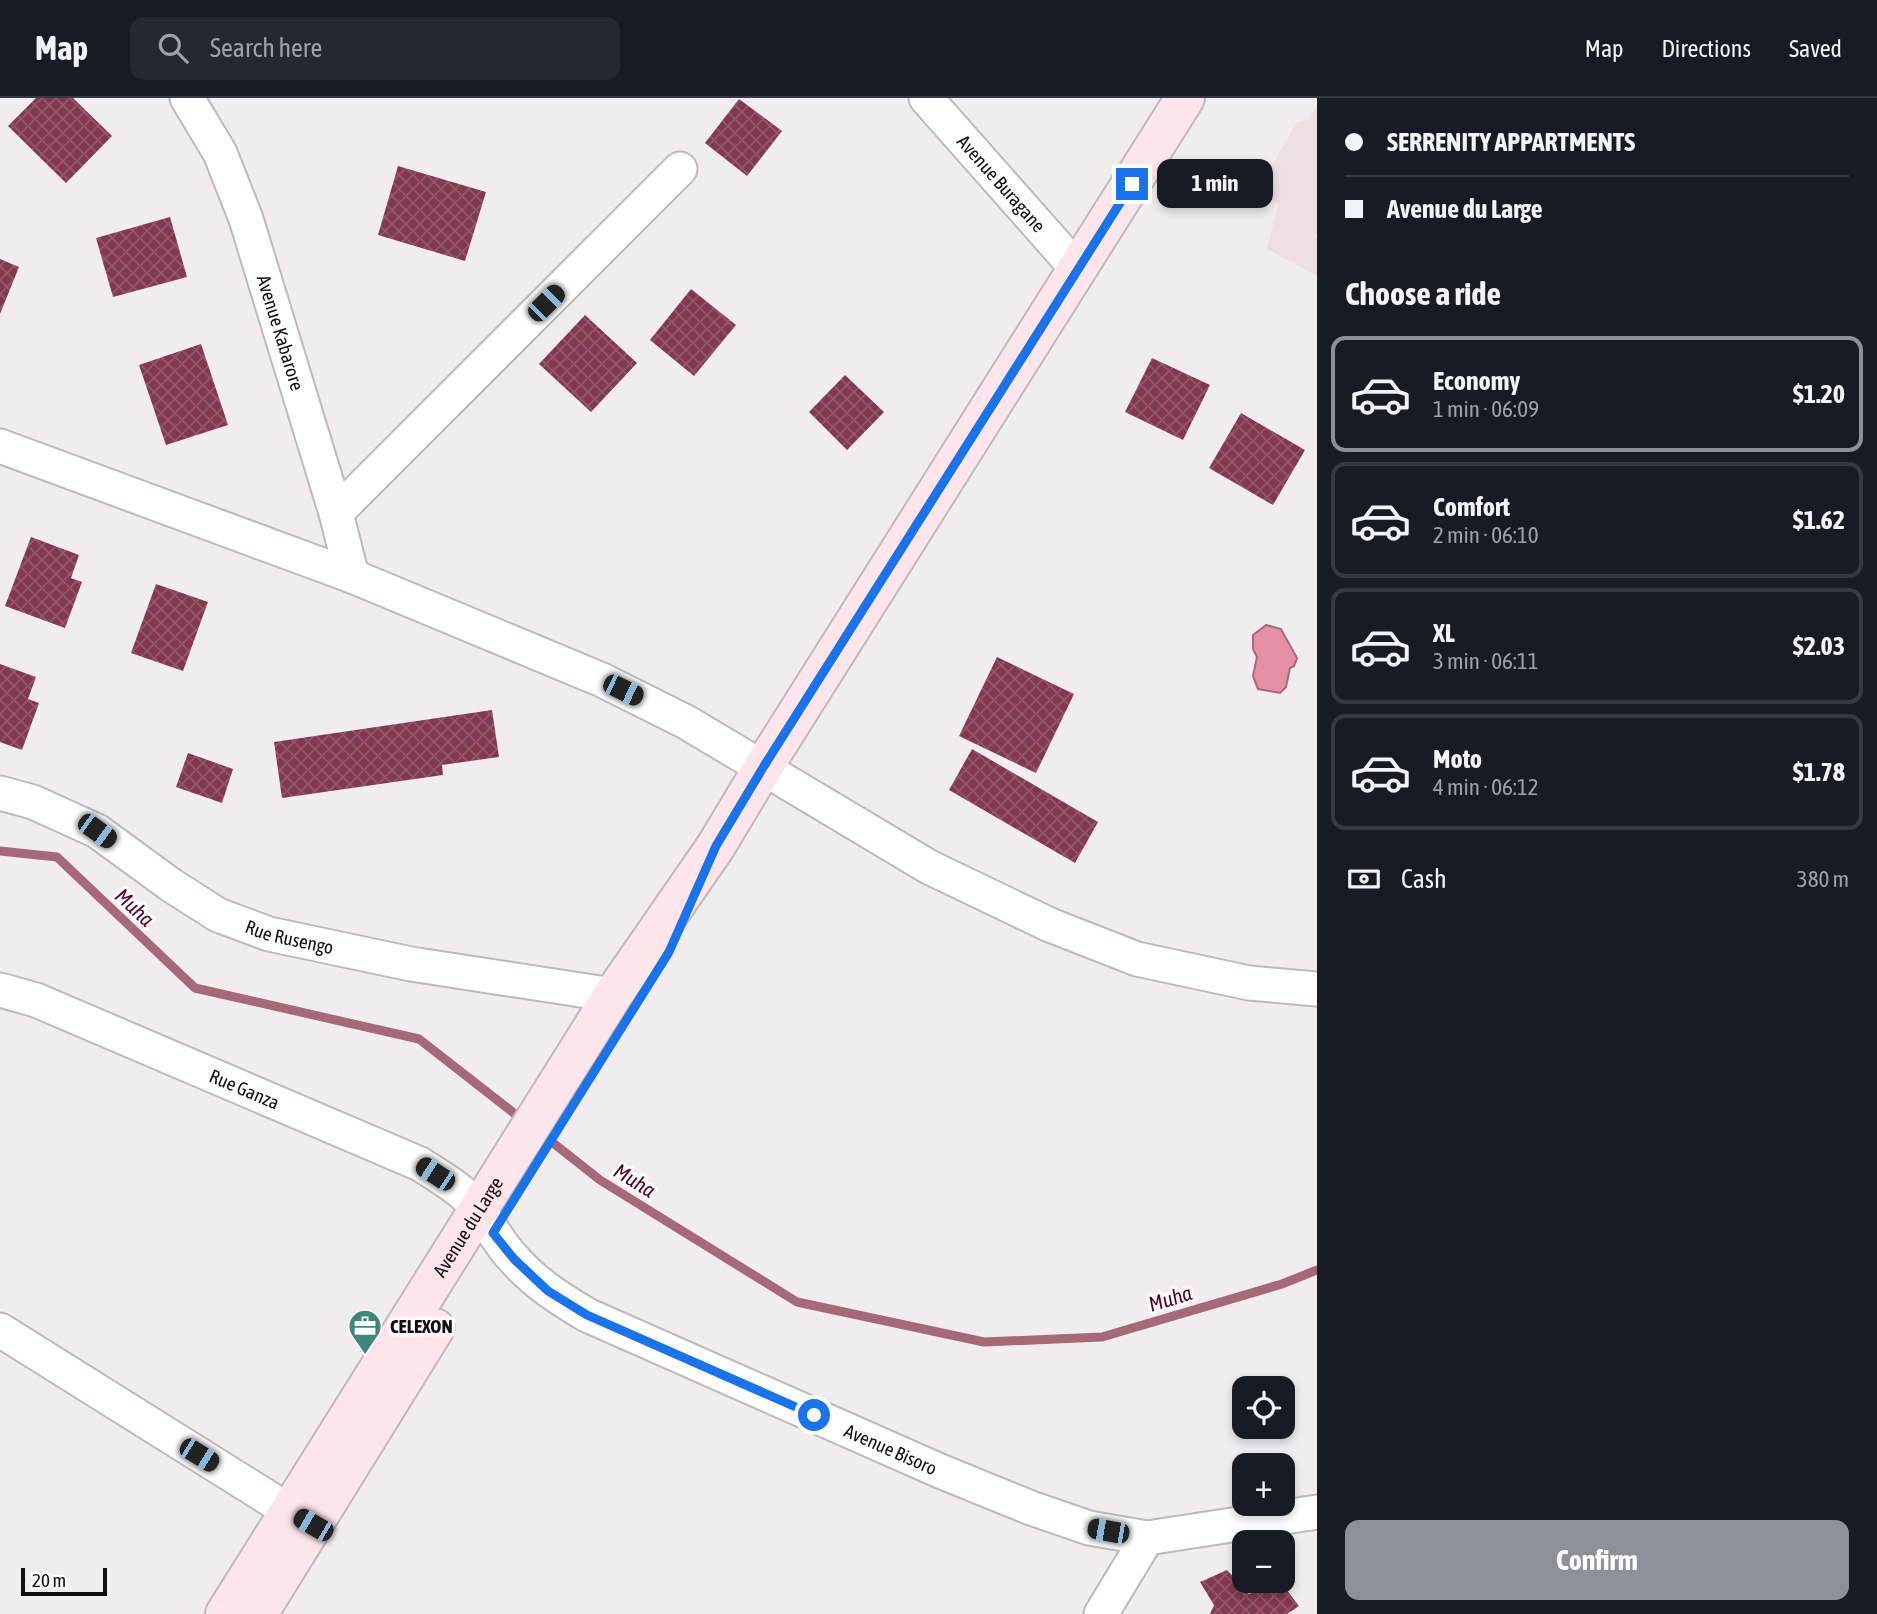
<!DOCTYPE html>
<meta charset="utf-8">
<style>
body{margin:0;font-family:"Asap Condensed",sans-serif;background:#242831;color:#f1f3f6;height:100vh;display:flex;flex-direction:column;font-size:26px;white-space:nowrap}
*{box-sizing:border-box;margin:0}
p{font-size:23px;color:#9ea1a6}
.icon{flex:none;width:38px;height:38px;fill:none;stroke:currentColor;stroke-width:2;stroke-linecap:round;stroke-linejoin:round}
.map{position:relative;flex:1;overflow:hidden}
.sheet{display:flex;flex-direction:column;background:#171b24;width:560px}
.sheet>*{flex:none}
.hud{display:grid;align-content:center;height:154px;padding:0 28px;background:#171b24}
.buttons{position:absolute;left:1232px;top:1278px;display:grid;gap:14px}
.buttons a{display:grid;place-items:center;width:63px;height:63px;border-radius:14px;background:#171b24;box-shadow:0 4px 10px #0003;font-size:35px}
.scale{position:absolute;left:21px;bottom:18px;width:86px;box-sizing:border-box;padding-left:7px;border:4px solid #100e0f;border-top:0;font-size:19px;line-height:24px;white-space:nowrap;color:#100e0f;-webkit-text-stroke:5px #fefafb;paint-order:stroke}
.end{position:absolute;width:32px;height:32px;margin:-16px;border:9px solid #1a73e8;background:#fff;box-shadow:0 0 0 4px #fff}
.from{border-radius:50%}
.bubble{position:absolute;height:49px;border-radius:14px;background:#171b24;box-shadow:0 4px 10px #0003;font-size:23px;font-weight:700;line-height:49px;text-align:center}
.car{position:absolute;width:21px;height:42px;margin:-21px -10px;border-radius:9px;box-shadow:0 0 5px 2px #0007;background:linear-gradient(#222 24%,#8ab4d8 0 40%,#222 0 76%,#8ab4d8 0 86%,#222 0)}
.hud b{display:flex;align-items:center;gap:24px;height:66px;font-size:26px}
.hud b+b{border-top:2px solid #363941}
.hud i{width:18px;height:18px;background:#f1f3f6}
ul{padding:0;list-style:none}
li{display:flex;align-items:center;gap:21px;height:116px;margin:0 14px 10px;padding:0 14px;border:4px solid #363941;border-radius:14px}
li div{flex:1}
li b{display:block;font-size:26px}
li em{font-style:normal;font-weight:700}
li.current{border-color:#8c9099}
li>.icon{width:63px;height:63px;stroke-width:1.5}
h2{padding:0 28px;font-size:32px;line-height:84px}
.pay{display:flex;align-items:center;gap:18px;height:77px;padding:0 28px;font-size:26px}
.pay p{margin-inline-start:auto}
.cta{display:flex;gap:14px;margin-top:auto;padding:14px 28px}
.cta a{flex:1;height:80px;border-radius:14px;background:#8c9099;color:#fff;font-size:28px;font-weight:700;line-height:80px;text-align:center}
header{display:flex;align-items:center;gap:42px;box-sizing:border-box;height:98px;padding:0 35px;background:#171b24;border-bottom:2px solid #363941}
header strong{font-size:33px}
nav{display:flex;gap:38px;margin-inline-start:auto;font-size:24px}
.search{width:490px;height:63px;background:#242831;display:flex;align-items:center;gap:18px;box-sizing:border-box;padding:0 24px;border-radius:14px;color:#9ea1a6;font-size:26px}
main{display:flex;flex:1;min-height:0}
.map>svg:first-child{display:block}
.built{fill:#ede0e3}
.water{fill:#e690a7;stroke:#a66979;stroke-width:2}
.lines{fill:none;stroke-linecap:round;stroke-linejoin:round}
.stream{stroke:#a66979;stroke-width:9}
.building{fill:url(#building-cross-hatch)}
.street-casing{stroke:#bebabb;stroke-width:37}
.secondary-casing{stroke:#bebabb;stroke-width:42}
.street{stroke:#fff;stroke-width:33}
.secondary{stroke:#fee5ec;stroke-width:38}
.route{stroke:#1a73e8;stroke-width:9}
.labels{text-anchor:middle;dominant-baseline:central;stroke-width:7;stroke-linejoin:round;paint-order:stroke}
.street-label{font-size:19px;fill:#100e0f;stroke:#fefafb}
.poi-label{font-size:19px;font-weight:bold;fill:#100e0f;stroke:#fefafb;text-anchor:start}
.water-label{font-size:21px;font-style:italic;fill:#510325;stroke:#fefafb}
</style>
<header>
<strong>Map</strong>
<div class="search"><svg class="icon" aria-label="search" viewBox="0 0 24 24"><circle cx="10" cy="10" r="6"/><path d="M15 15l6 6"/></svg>Search here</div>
<nav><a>Map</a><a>Directions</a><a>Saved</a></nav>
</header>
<main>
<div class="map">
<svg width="1317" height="1516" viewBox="0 0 1317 1516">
<defs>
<pattern id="building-cross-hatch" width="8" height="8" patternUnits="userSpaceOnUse" patternTransform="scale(1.75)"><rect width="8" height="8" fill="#843850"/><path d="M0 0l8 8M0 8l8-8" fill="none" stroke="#91586a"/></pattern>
</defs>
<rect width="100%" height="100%" fill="#f1edee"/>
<polygon class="built" points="1317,5 1317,134 1315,138 1317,140 1317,178 1267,151 1278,106 1257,95 1296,25 1310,21"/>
<polygon class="water" points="1266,527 1281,531 1297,560 1294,568 1290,570 1286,589 1280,595 1258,591 1253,578 1257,559 1253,551 1253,537"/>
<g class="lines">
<g class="stream">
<polyline points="0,753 57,759 195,890 419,941 524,1023"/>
<polyline points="538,1033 600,1082 797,1204 984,1244 1102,1239 1282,1186 1317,1172"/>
</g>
</g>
<g class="building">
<polygon points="36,0 73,0 112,38 66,85 8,28"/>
<polygon points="739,1 782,33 747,78 705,45"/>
<polygon points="398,68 486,94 465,163 378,137"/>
<polygon points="170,119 187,179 113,199 96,140"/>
<polygon points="0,161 19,169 0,216"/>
<polygon points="691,191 736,227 694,278 650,242"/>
<polygon points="585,217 637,265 591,314 539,266"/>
<polygon points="201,246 228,327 166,347 139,267"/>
<polygon points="1152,260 1210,287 1183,342 1125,314"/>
<polygon points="845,277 884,314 847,352 809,314"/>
<polygon points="1241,315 1305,352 1273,407 1209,370"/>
<polygon points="31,439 79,457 71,480 82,484 65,530 5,508"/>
<polygon points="156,486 208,504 183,573 131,555"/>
<polygon points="997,559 1074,596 1036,675 959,638"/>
<polygon points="0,566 36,579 28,601 39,605 22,652 0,644"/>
<polygon points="492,612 499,659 442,667 443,677 282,700 274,644"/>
<polygon points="972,651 1098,724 1075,765 949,692"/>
<polygon points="188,655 233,671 222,705 176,689"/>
<polygon points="1227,1472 1249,1496 1280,1483 1299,1508 1287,1516 1210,1516 1214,1507 1200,1484"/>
</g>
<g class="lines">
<defs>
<g id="street">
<path id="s1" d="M187 0 220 55 246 121 336 415 352 478"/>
<path id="s2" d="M926 0 1078 172"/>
<polyline points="0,348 352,478 602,582 686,624 929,769 1050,827 1137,861 1249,885 1317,891"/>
<polyline points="336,415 680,71"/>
<path id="s3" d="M0 695 33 704 97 733 171 787 218 817 269 836 411 866 613 897"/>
<path id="s4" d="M0 892 36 902 420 1066C440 1079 465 1093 480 1113 491 1129 500 1147 514 1161 535 1185 560 1201 587 1217L940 1373 1031 1410 1089 1430 1147 1440 1317 1414"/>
<polyline points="0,1232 310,1426"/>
<polyline points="1101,1516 1147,1440"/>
</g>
<g id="secondary">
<path id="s5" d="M225 1516 613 897 716 748 764 668 1185 0"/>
<polyline points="258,1516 435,1230"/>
</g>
</defs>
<use href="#street" class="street-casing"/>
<use href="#secondary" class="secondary-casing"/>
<use href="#street" class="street"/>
<use href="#secondary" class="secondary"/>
</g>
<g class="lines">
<polyline class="route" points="814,1317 587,1217 548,1193 514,1161 493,1135 669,854 716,748 764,668 1132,86"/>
</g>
<defs>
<symbol id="office-pin" viewBox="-11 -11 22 30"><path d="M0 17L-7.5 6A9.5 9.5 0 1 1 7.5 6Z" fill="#41867b" stroke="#fefafb"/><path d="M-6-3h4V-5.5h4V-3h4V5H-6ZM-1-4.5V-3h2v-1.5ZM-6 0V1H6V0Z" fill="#fff"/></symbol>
</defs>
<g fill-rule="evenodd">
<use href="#office-pin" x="346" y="1209" width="38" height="52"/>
</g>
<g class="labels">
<g class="street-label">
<text stroke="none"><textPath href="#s2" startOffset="114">Avenue Buragane</textPath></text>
<text stroke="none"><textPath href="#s1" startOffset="254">Avenue Kabarore</textPath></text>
<text stroke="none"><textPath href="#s3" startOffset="327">Rue Rusengo</textPath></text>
<text stroke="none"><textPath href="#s4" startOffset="264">Rue Ganza</textPath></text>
<text stroke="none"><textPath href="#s5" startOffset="457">Avenue du Large</textPath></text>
<text stroke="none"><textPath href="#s4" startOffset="1015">Avenue Bisoro</textPath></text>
</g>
<g class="poi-label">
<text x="390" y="1228">CELEXON</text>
</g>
<g class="water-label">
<text transform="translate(135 809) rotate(43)">Muha</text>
<text transform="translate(635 1082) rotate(32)">Muha</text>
<text transform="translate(1170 1200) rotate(-17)">Muha</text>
</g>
</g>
</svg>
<div class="buttons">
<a><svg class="icon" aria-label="locate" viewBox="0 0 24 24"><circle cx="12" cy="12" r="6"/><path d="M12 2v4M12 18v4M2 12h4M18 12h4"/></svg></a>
<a>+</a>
<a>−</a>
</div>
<div class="scale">20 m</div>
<i class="end from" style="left:814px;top:1317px"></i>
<i class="end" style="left:1132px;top:86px"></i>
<div class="bubble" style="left:1157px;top:61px;width:116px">1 min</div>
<i class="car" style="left:546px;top:205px;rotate:45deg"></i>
<i class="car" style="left:623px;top:592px;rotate:116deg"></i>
<i class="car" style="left:97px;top:733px;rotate:126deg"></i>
<i class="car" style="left:435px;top:1076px;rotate:303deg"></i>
<i class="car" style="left:199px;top:1357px;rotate:122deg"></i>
<i class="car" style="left:313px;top:1427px;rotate:300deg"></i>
<i class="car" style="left:1108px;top:1433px;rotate:280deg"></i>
</div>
<section class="sheet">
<div class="hud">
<b><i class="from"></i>SERRENITY APPARTMENTS</b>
<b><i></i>Avenue du Large</b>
</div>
<h2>Choose a ride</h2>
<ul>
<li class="current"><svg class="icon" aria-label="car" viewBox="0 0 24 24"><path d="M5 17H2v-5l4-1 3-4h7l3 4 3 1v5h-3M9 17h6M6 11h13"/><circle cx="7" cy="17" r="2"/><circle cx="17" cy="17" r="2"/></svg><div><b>Economy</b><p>1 min · 06:09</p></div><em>$1.20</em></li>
<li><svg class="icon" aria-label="car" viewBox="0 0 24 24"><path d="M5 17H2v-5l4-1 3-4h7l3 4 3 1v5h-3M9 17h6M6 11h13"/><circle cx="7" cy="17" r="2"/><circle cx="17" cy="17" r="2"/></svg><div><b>Comfort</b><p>2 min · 06:10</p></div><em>$1.62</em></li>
<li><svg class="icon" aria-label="car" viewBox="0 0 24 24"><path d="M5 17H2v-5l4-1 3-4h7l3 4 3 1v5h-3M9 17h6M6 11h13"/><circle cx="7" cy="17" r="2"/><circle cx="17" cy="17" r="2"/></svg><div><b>XL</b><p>3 min · 06:11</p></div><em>$2.03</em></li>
<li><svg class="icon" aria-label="car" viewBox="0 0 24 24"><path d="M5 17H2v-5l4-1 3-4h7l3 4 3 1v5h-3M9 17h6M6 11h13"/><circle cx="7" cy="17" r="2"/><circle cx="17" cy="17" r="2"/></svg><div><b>Moto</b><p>4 min · 06:12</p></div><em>$1.78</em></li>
</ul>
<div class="pay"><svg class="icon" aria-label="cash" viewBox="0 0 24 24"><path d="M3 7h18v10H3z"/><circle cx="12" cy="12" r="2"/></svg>Cash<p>380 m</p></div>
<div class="cta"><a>Confirm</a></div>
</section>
</main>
